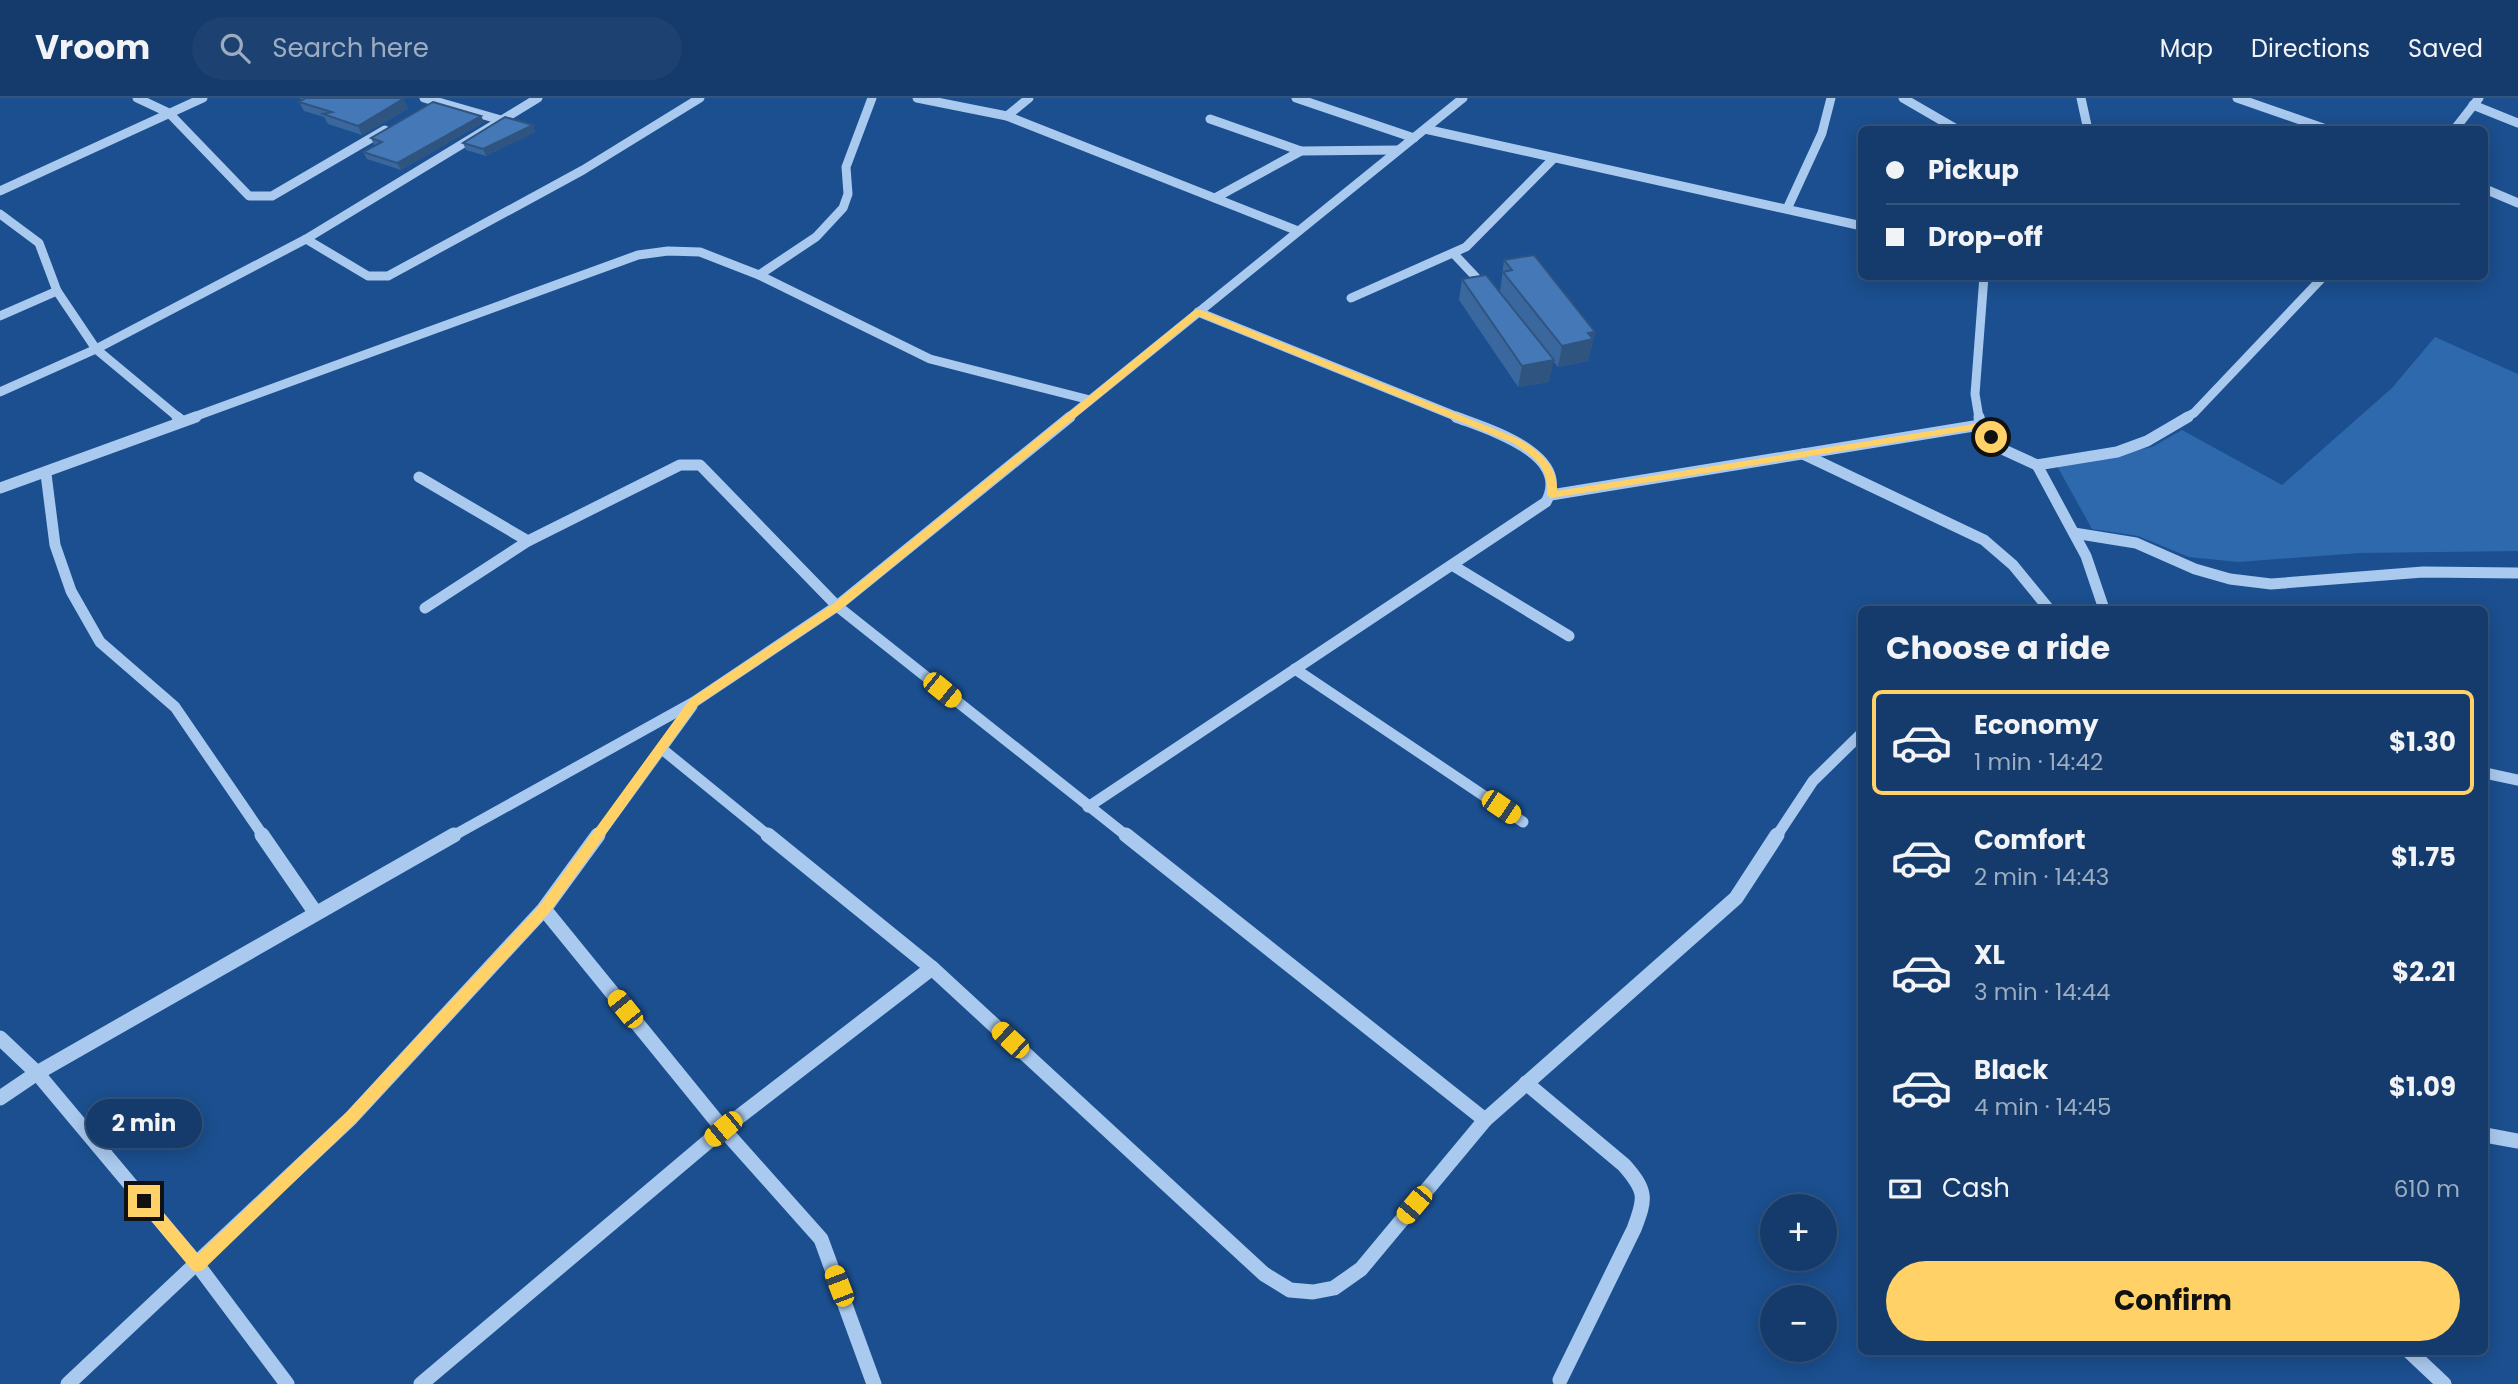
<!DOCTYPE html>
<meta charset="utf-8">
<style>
body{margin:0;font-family:Poppins,sans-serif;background:#1d4271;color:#f1f3f6;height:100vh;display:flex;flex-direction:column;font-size:26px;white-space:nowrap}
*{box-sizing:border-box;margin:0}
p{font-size:23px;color:#9dadc1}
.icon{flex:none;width:38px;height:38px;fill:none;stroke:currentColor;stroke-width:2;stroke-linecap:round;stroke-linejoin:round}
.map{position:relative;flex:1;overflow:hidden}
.details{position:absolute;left:1858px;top:508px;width:630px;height:749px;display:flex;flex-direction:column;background:#143b6b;border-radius:10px;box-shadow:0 4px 18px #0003,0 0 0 2px #33557e}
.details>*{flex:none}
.guide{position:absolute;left:1858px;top:28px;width:630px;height:154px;border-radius:10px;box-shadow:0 4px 18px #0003,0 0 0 2px #33557e;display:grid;align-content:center;height:154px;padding:0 28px;background:#143b6b}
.fabs{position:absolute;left:1760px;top:1096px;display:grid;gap:14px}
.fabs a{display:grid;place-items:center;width:77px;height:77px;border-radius:50%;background:#143b6b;box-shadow:0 4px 18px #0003,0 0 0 2px #33557e;font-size:35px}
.end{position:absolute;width:32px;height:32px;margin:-16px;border:9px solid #ffd166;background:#111;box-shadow:0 0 0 4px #111}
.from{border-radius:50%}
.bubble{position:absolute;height:49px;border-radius:24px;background:#143b6b;box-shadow:0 4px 18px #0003,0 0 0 2px #33557e;font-size:23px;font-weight:700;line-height:49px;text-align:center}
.car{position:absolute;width:21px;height:42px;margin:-21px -10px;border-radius:9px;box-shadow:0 0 5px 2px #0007;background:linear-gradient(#f5c518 24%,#345 0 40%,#f5c518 0 76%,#345 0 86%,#f5c518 0)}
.guide b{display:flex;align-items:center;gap:24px;height:66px;font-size:26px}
.guide b+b{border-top:2px solid #33557e}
.guide i{width:18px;height:18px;background:#f1f3f6}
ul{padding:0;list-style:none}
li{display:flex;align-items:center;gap:21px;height:105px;margin:0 14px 10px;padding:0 14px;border:4px solid transparent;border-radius:10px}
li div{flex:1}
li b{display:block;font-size:26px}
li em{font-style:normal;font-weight:700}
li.active{border-color:#ffd166}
li>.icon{width:63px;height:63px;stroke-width:1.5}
h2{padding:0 28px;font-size:32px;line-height:84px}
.pay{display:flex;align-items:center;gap:18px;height:77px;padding:0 28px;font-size:26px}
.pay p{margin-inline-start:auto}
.cta{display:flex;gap:14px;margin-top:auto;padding:14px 28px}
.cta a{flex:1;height:80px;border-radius:42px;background:#ffd166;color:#111;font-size:28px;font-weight:700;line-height:80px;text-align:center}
header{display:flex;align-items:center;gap:42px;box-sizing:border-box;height:98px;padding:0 35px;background:#143b6b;border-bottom:2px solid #33557e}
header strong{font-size:33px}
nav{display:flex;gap:38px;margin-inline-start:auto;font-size:24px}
.search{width:490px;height:63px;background:#1d4271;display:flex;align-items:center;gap:18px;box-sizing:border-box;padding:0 24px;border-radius:38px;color:#9dadc1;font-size:26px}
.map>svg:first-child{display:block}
.green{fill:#2e69ad}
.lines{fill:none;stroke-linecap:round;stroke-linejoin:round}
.minor-far2{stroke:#a9c9ee;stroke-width:9}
.minor-far1{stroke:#a9c9ee;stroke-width:11}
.minor{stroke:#a9c9ee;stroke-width:15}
.wall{fill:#3a679d}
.shaded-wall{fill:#305480}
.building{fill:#4478b7;stroke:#305480;stroke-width:2}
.route{fill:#ffd166}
</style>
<header>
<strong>Vroom</strong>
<div class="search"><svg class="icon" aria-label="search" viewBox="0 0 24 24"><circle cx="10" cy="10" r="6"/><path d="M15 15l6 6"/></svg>Search here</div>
<nav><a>Map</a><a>Directions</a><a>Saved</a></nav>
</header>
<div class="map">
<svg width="2518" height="1286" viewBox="0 0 2518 1286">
<rect width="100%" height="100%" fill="#1b4f8f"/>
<polygon class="green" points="2435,239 2518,276 2518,453 2360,455 2238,464 2189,459 2138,438 2092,431 2057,368 2152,349 2182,332 2282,387 2392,290"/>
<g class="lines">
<g class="minor-far2">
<polyline points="137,0 169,15 249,98 272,98 385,32"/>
<polyline points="424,0 501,22"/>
<polyline points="917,0 1007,18 1298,133"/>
<polyline points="1296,0 1414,40"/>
<polyline points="1903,0 1958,32"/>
<polyline points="2081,0 2088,32"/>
<polyline points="2237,0 2329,32"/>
<polyline points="2473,7 2518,25"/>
<polyline points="1007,18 1029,0"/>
<polyline points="1210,21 1301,53 1398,52"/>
<polyline points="1425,31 1862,128"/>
<polyline points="2454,32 2479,0"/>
<polyline points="2485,91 2518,105"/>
<polyline points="0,93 203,0"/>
<polyline points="1215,100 1301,53"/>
<polyline points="1787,111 1822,35 1831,0"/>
<polyline points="0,116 39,145 57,193 96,251 179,320"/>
<polyline points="306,141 368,178 388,178 583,72 700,0"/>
<polyline points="1454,156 1486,190"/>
<polyline points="759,177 816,139 843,110 848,96 846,69 872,0"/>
<polyline points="1351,200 1466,149 1554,60"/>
<polyline points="1198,214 1460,320"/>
<polyline points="0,218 57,193"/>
<polyline points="0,294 96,251 306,141 538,0"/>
<polyline points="191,320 638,157 668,153 700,154 759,177 930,261 1090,302"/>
<polyline points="1068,320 1463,0"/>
<polyline points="1979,320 1975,296 1984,178"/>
<polyline points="2185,320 2194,315 2324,178"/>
</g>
<g class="minor-far1">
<polyline points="177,319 182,323"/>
<polyline points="1979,319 1980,327 2002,351 2037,367 2117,354 2147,343 2188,319"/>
<polyline points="1803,356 1984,442 2013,467 2049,511"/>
<polyline points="2037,367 2086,458 2104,511"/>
<polyline points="46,376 55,447 71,493 100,544 175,609 264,739"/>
<polyline points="419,379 528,443"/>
<polyline points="0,390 196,319"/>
<polyline points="1551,397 1980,327"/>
<polyline points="2074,435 2136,445 2195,471 2230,481 2271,486 2423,474 2518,475"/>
<polyline points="1452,467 1569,538"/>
<polyline points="425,510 528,443 680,367 700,367 837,508 1128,739"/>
<polyline points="1295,571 1523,724"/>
<polyline points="662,651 770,739"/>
<polyline points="2485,675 2518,682"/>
<path d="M1088 709 1546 404C1573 356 1487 331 1456 319"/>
<polyline points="451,739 694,604 837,508 1070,319"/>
<polyline points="597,739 692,608"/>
<polyline points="1776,739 1813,683 1862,635"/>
</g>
<g class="minor">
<polyline points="262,737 315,814"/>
<polyline points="768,737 932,870 1264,1176 1290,1192 1313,1194 1334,1190 1361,1171 1485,1022"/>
<polyline points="1126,737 1485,1022 1736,800 1777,737"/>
<polyline points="544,811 723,1031 821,1141 874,1286"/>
<polyline points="0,940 37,975 197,1166 287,1286"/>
<path d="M1526 985 1624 1067C1647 1093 1646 1100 1634 1131L1560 1282"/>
<polyline points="0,1000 37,975 454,737"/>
<polyline points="2485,1037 2518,1043"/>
<polyline points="2409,1253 2444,1286"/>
<polyline points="68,1286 351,1020 544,811 598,737"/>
<polyline points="421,1286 723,1031 932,870"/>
</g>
</g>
<g class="wall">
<polygon points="299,0 399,0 403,1 408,11 362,37 328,26 324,19 304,13 299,4 303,2"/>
<polygon points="481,18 484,24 401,72 367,61 363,54 375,47 374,47 371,40"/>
<polygon points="533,27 535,34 486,58 466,52 463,45"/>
<polygon points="1504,162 1595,234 1588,263 1558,269 1553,263 1549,284 1518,289 1459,202 1462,181 1500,194"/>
</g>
<g class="shaded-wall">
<polygon points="403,1 408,11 362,37 358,28"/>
<polygon points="481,18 484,24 401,72 397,65"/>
<polygon points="533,27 535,34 486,58 483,51"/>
<polygon points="1595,234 1588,263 1558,269 1562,248 1588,235"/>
<polygon points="1554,262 1549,284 1518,289 1522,268"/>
</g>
<g class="building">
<polygon points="306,0 399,0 403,1 358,28 323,16 332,14 299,4"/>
<polygon points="433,4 481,18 397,65 363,54 382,44 371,40"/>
<polygon points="505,19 533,27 483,51 463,45"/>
<polygon points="1534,157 1595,234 1588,235 1593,241 1562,248 1503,174 1512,172 1504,162"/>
<polygon points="1486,177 1554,262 1522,268 1462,181"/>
</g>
<path class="route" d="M1195 212H1201L1519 341C1539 353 1558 368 1557 393L1980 325 1996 339 1988 341 1977 331 1551 400 1547 397C1549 369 1535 359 1513 345L1199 218 841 511 698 607 549 815 356 1024 203 1172 197 1174 192 1172 139 1108 137 1103 139 1098H149L198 1156 346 1015 540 807 690 601 833 506Z"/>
</svg>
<div class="fabs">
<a>+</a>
<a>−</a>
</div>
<i class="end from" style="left:1991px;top:339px"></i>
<i class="end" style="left:144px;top:1103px"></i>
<div class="bubble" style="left:86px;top:1001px;width:116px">2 min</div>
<i class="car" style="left:942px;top:592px;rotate:129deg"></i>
<i class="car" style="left:1501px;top:709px;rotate:124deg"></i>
<i class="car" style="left:625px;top:911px;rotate:321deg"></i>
<i class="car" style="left:1010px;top:942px;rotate:313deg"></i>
<i class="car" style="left:723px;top:1031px;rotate:230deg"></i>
<i class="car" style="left:1414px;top:1107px;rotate:220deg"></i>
<i class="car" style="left:839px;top:1188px;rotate:339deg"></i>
<div class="guide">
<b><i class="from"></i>Pickup</b>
<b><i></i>Drop-off</b>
</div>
<section class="details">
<h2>Choose a ride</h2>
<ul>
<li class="active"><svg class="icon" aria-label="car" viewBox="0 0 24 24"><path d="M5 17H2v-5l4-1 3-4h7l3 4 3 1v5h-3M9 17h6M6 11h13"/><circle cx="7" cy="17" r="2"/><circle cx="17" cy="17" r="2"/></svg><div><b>Economy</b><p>1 min · 14:42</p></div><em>$1.30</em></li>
<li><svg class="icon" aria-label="car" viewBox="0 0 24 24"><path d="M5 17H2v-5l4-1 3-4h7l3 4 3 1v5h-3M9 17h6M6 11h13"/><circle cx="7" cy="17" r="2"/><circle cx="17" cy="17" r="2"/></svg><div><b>Comfort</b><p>2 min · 14:43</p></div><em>$1.75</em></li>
<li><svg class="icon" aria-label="car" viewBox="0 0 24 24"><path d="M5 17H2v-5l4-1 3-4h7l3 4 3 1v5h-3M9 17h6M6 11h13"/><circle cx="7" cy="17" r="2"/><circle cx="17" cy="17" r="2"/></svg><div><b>XL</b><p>3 min · 14:44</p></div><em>$2.21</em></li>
<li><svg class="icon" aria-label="car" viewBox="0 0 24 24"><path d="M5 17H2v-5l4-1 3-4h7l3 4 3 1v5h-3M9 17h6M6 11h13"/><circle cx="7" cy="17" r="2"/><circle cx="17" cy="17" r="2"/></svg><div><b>Black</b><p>4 min · 14:45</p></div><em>$1.09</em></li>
</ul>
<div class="pay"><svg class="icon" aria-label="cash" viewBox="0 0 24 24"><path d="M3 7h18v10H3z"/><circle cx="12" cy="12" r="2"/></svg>Cash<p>610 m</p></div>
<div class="cta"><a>Confirm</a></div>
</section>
</div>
